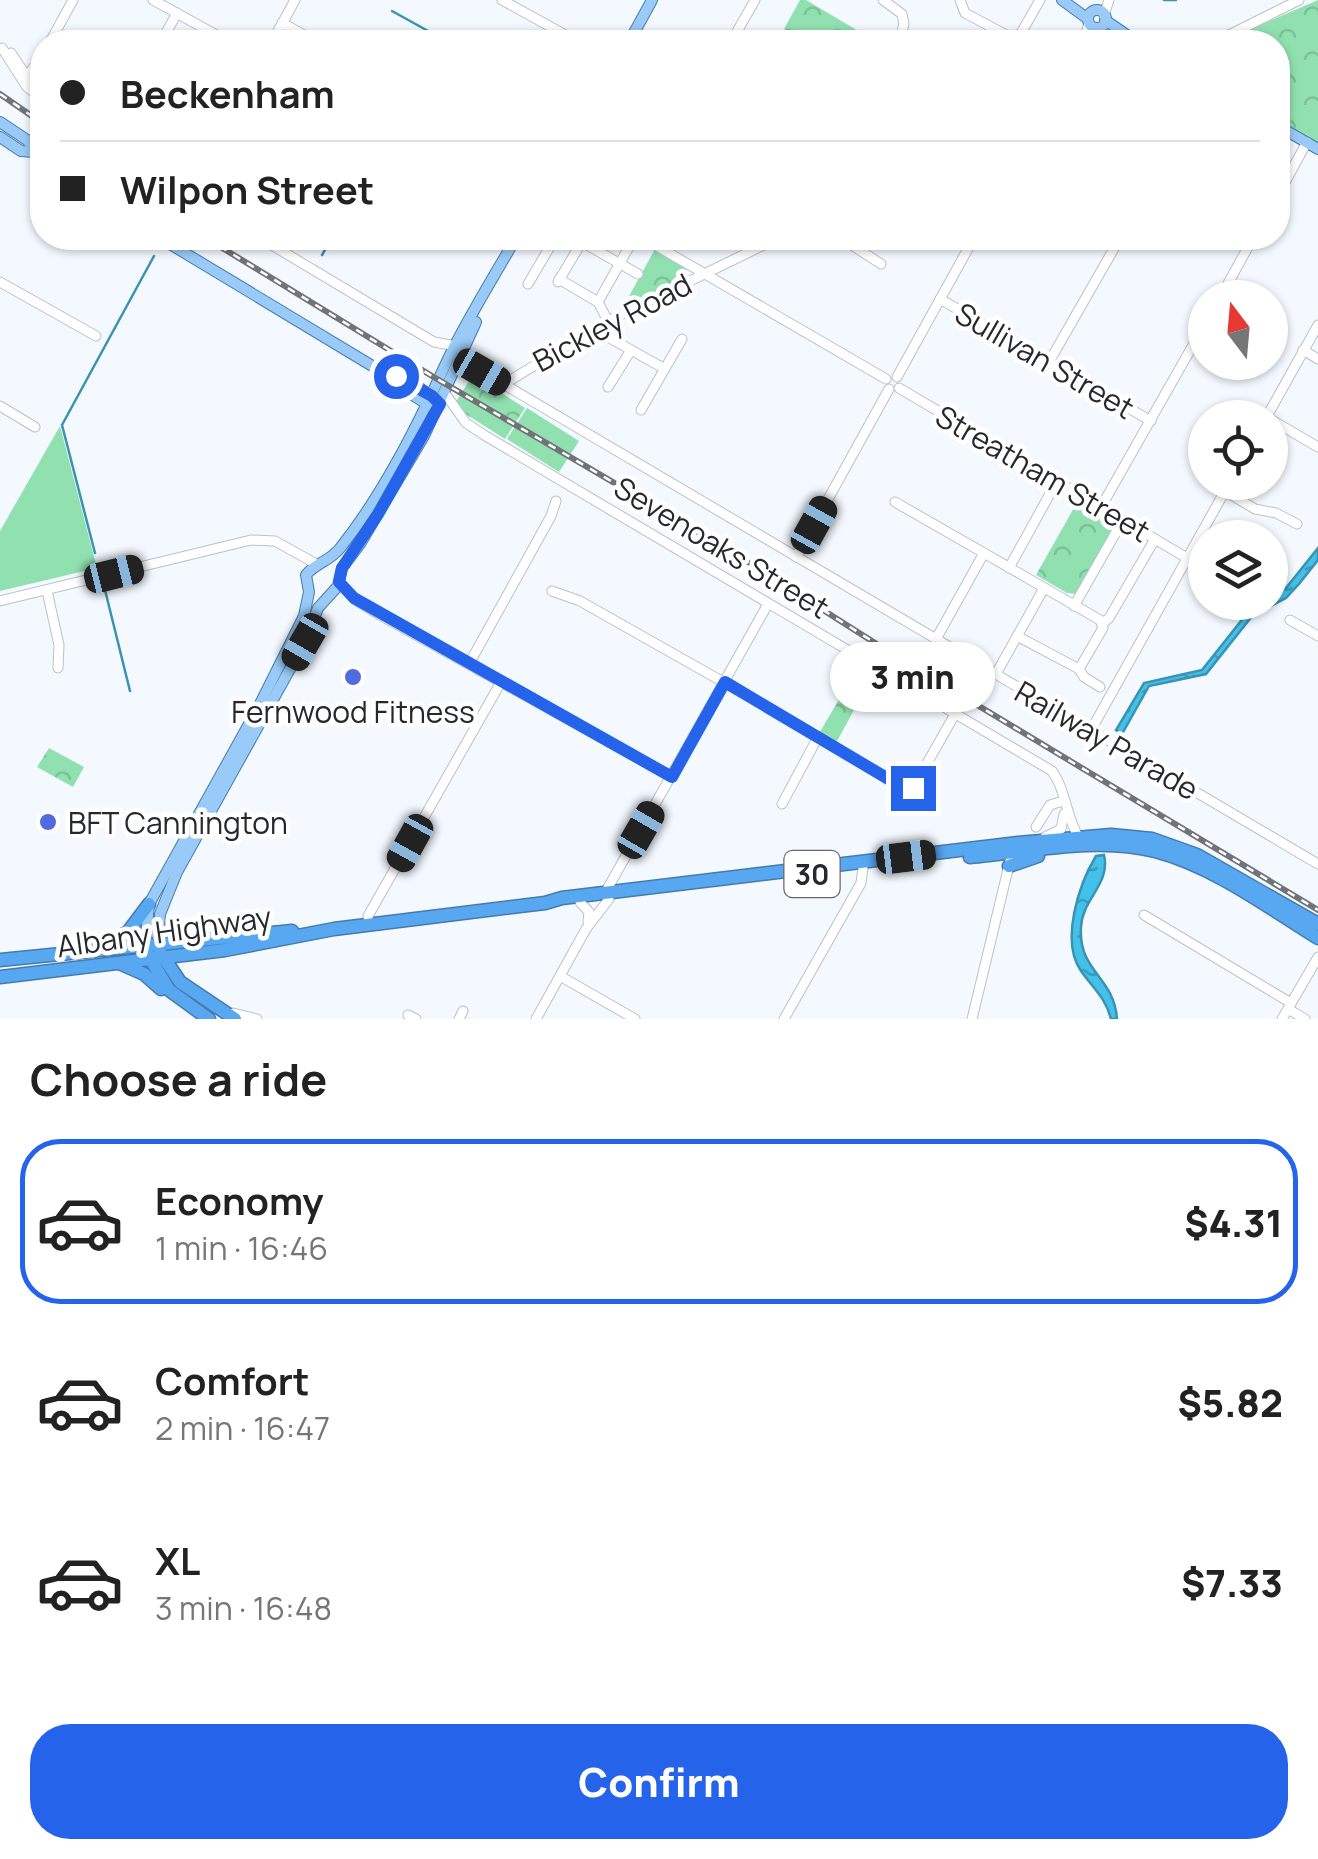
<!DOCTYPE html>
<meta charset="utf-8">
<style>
body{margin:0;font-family:Manrope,sans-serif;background:#f2f2f2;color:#222;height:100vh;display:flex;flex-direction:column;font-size:38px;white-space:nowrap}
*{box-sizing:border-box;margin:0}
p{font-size:32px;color:#767676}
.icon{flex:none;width:55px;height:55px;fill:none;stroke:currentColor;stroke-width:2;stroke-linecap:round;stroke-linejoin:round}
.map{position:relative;height:1019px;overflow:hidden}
.side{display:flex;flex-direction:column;background:#fff;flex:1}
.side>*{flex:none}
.top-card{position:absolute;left:30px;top:30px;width:1260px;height:220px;border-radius:40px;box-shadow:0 2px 8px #0004;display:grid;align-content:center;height:220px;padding:0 30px;background:#fff}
.needle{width:65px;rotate:344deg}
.controls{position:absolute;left:1188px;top:280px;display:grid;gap:20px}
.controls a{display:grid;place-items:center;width:100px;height:100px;border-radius:50%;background:#fff;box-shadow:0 2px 8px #0004;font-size:50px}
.end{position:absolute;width:45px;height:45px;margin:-22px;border:12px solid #2563eb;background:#fff;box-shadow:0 0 0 5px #fff}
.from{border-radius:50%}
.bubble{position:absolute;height:70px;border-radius:35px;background:#fff;box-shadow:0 2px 8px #0004;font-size:32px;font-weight:800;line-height:70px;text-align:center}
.car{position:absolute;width:30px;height:60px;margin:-30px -15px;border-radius:12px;box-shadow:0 0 8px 2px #0007;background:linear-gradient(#222 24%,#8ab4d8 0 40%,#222 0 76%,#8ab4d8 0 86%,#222 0)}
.top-card b{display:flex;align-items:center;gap:35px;height:95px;font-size:38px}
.top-card b+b{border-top:2px solid #e0e0e0}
.top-card i{width:25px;height:25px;background:#222}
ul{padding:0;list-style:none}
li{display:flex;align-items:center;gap:30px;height:165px;margin:0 20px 15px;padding:0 10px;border:5px solid transparent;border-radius:40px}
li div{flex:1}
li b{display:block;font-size:38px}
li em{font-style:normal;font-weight:800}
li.active{border-color:#2563eb}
li>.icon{width:90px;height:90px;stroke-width:1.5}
h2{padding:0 30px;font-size:45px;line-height:120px}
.button{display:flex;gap:20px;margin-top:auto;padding:20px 30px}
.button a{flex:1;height:115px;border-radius:40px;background:#2563eb;color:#fff;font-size:40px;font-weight:800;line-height:115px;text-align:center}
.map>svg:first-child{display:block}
.green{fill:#91e1b0}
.park{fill:url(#park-crowns)}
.water{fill:url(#water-ripples);stroke:#3a93b1;stroke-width:2.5}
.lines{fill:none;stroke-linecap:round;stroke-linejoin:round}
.stream{stroke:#3a93b1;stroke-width:2.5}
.minor-casing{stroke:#bac1c8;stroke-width:11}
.major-casing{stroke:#467bac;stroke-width:12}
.highway-casing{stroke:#467bac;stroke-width:15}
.minor{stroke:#fff;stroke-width:9}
.major{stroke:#9acaf7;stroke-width:10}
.highway{stroke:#57a7f1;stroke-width:12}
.rail-casing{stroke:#707377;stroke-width:6}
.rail{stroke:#fff;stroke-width:2.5;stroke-dasharray:8;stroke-linecap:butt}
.route{stroke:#2563eb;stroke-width:12}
.poi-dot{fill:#516ce1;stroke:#fff;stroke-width:4}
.labels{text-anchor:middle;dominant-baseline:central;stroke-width:9;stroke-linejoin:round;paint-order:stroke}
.shield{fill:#fff;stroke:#67686b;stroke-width:2.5}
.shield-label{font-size:28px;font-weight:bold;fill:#26282b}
.street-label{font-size:30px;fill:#26282b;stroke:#fff}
.poi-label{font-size:30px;fill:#26282b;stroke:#fff}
</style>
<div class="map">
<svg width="1318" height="1019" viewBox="0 0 1318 1019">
<defs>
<pattern id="park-crowns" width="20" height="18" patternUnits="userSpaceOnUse" patternTransform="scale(2.5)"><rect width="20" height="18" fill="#91e1b0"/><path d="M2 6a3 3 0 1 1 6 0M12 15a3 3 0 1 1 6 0" fill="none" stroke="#7dc198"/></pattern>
<pattern id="water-ripples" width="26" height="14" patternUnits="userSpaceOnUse" patternTransform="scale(2.5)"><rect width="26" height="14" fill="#43c1eb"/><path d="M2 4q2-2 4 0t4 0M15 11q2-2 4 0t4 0" fill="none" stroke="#389dbf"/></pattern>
</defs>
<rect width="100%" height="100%" fill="#f3f9ff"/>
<g class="green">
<polygon points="527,408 579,441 559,472 507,439"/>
<polygon points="60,426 97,568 0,591 0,531"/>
</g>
<g class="park">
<polygon points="800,0 806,0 877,42 807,42 784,29"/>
<polygon points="1318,0 1318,145 1278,120 1278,42 1221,42"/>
<polygon points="655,249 686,267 685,277 622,309"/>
<polygon points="473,375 525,408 505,439 453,406"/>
<polygon points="1079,499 1110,517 1113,528 1076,594 1067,593 1036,575"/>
<polygon points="859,666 873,675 835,745 818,735"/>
<polygon points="49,748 84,767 73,787 37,767"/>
</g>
<g class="water">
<polygon points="1318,548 1318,560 1299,584 1286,598 1253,615 1206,674 1149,686 1122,734 1116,730 1144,683 1202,670 1252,607 1270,602 1270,597 1286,588"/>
<path d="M1104 855C1111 884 1082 899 1081 927 1078 972 1114 976 1117 1019H1111C1106 998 1093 988 1081 971 1060 941 1079 884 1096 856Z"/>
</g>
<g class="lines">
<g class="stream">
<polyline points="1164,0 1176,0"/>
<polyline points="392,11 448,42"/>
<polyline points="322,255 332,238"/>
<polyline points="95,553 62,425 154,256"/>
<polyline points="1201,570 1205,572"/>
<polyline points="105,590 130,691"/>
</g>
<defs>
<g id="minor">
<polyline points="153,0 229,42"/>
<polyline points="502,0 578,42"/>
<polyline points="883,0 902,14 904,24 899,42"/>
<polyline points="960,0 965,13 1012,38 1021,33 1040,0"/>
<polyline points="1104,15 1109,0"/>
<polyline points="282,23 317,42"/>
<polyline points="50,42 73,0"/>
<polyline points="161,42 177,13"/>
<polyline points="272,42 295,0"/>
<polyline points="731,42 755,0"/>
<polyline points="1084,42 1089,22"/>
<polyline points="1215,42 1299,0"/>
<polyline points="2,48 27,87 42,99"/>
<polyline points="11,53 33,86"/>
<polyline points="25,79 42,56"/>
<polyline points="1278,195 1307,142"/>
<polyline points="260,238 434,342 456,346"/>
<polyline points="643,238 886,379"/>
<polyline points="841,238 881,264"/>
<polyline points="582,242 638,274"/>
<polyline points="559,279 598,302 608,321"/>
<polyline points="0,282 96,336"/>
<polyline points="558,282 583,240"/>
<polyline points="528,284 555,238"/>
<polyline points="1220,298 1253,238"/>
<polyline points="940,299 1151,421"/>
<polyline points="598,302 634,238"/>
<polyline points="600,325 608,337 665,369"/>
<polyline points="1303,350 1318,359"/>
<polyline points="462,351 483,372 1318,864"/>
<polyline points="1049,362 1120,238"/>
<polyline points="897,377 974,238"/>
<polyline points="504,384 608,321 778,238"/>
<polyline points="608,387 631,350"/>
<polyline points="899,388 1187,558"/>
<path d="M444 392 466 423 484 435 1052 771C1066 790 1066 817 1079 838"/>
<polyline points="0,406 35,427"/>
<polyline points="641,410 682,339"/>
<polyline points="1266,418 1318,325"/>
<polyline points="1270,419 1318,447"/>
<polyline points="1225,491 1255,509 1276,513 1297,524"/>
<polyline points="895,502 984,553 936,639"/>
<polyline points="1101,507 1205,324"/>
<polyline points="984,553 1100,620 1103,628 1079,669 1017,636"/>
<polyline points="796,557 889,389"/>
<polyline points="1009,568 1057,481"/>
<polyline points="339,581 354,599 380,615 672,777"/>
<polyline points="47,591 59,645 58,668"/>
<polyline points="552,591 580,601 725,683 907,790 913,788 955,714"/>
<polyline points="0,601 251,540 275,541 318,565"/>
<polyline points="1074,606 1123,520"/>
<polyline points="1290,620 1318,636"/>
<polyline points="1102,624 1109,618 1155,539"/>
<polyline points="469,664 551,516 556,501"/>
<polyline points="1079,669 1084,677 1100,687"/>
<polyline points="996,674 1044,588"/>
<polyline points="1091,730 1230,482"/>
<polyline points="782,804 818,737"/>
<polyline points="1036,827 1050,805 1063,801"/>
<polyline points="1045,837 1061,829 1064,814"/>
<polyline points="605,893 768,604"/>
<polyline points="580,902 589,912 588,922"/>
<polyline points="1144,915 1291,1003"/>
<polyline points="369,925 368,916 501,682"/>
<polyline points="560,976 635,1019"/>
<polyline points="1288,1009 1305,1019"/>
<polyline points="233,1013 257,1019"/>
<polyline points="408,1015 416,1019"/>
<polyline points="459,1019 463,1011"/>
<polyline points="536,1019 586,929 609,899"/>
<polyline points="784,1019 861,883 863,868"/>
<polyline points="972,1019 1010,861"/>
<polyline points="1282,1019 1318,957"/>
</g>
<g id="major">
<polyline points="1062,0 1088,19"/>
<circle cx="1097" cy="19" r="9"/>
<polyline points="1105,20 1137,42"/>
<polyline points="629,42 652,0"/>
<polyline points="0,122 27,140 42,158"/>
<polyline points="1278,126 1318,149"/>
<polyline points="0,137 21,151 34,152"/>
<polyline points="160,238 384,373 392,382 430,406"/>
<polyline points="385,374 420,388 436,400"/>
<polyline points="158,945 160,914 177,872 305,642 318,608 338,586 342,568 360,544 424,436 476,322"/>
<path d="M145 946 149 904 259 706 304 616 309 592 306 575C316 562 330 562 341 547 386 490 418 424 448 359 468 318 493 278 516 238"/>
</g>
<g id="highway">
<path d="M970 857C1029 852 1096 836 1155 851 1213 866 1268 907 1318 938"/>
<polyline points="1009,866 1038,856"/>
<polyline points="103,946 128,932 149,904"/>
<polyline points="160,952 180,982 235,1019"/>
<polyline points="147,953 169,990 209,1019"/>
<polyline points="0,960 292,931"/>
<polyline points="119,963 144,974 161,989"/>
<polyline points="0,977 225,950 334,929 545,903 562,898 1018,843 1111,835 1152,839 1197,855 1318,924"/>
</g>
</defs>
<use href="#minor" class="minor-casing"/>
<use href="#major" class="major-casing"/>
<use href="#highway" class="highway-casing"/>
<use href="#minor" class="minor"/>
<use href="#major" class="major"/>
<use href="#highway" class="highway"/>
<defs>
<g id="rail">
<polyline points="0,94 42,123"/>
<polyline points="206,238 432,376 727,549 894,655 1318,910"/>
</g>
</defs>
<use href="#rail" class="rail-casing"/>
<use href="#rail" class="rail"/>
</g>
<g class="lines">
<polyline class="route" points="396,376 432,396 440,404 378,514 342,568 339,582 354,598 672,777 725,682 907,790 913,788"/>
</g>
<g class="poi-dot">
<circle cx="353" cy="677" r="10"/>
<circle cx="48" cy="822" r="10"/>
</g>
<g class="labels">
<rect class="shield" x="784.5" y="851" width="55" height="46" rx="8"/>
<g class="shield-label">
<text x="812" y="874">30</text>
</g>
<g class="street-label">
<text transform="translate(612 322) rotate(-28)">Bickley Road</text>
<text transform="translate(1045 360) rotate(30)">Sullivan Street</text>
<text transform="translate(1043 473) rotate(30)">Streatham Street</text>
<text transform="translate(722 547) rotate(31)">Sevenoaks Street</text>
<text transform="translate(1107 740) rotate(30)">Railway Parade</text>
<text transform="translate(164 931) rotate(-8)">Albany Highway</text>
</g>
<g class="poi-label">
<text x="353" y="711">Fernwood Fitness</text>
<text x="68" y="822" text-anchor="start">BFT Cannington</text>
</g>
</g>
</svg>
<div class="controls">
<a><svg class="needle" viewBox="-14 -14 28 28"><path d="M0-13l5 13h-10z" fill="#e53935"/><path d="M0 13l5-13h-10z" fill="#767676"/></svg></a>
<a><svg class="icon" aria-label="locate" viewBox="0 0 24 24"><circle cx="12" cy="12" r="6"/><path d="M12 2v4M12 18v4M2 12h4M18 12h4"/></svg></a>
<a><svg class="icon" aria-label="layers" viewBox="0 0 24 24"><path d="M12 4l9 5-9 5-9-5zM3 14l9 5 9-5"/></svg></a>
</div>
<i class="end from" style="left:396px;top:376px"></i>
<i class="end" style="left:913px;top:788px"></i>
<div class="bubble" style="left:830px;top:642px;width:165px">3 min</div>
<i class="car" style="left:482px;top:372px;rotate:120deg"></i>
<i class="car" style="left:814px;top:525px;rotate:29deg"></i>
<i class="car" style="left:114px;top:574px;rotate:76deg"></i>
<i class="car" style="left:305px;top:642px;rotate:210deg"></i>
<i class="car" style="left:641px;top:830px;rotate:30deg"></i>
<i class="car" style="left:410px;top:843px;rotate:209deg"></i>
<i class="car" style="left:906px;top:857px;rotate:83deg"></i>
<div class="top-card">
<b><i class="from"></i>Beckenham</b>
<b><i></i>Wilpon Street</b>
</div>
</div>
<section class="side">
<h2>Choose a ride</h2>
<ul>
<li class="active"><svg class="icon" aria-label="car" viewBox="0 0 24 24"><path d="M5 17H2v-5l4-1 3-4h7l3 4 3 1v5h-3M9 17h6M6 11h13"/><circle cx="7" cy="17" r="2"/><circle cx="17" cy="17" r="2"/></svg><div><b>Economy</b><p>1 min · 16:46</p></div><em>$4.31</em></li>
<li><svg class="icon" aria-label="car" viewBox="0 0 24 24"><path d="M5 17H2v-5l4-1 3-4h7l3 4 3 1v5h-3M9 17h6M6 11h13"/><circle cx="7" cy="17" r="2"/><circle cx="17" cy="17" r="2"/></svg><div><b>Comfort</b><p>2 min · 16:47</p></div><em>$5.82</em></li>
<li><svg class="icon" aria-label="car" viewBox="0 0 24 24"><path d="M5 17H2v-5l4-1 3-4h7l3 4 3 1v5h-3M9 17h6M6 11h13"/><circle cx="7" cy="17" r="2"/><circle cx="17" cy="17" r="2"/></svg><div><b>XL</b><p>3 min · 16:48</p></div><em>$7.33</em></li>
</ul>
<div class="button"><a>Confirm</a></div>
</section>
